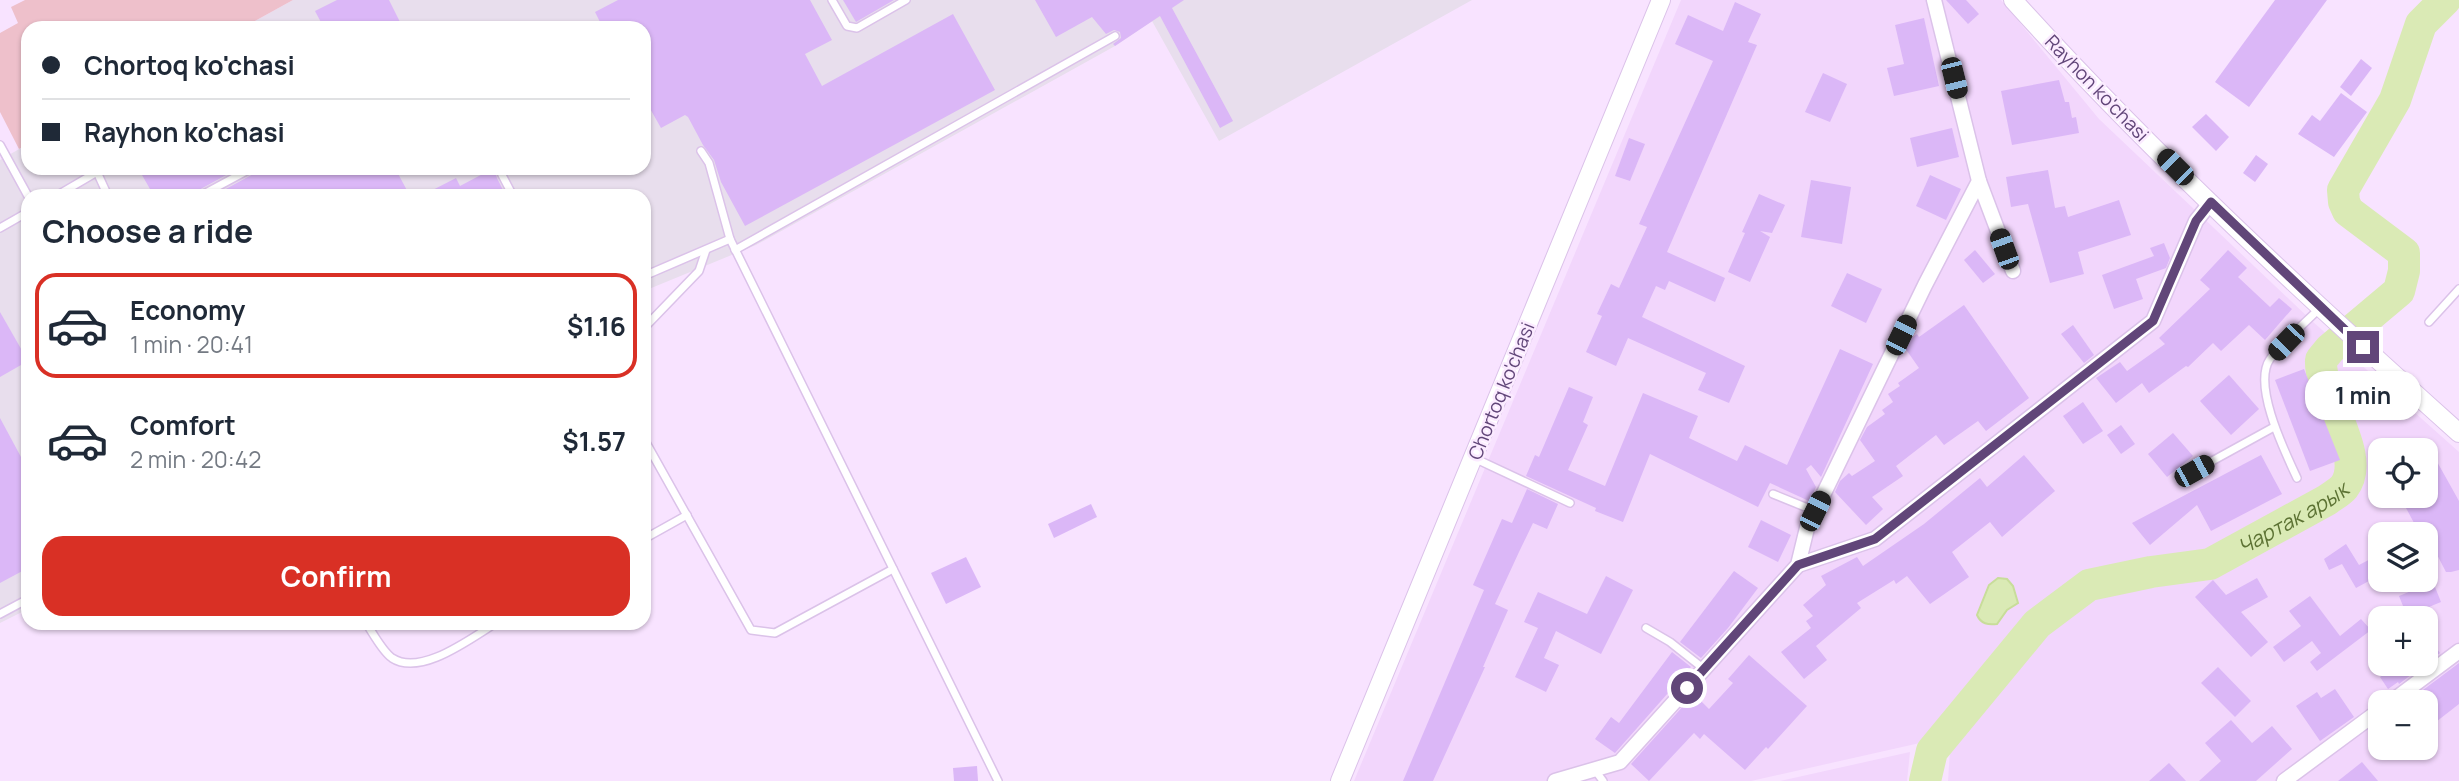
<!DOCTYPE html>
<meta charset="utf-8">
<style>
body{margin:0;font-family:Manrope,sans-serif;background:#f6f6f7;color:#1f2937;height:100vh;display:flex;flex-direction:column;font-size:26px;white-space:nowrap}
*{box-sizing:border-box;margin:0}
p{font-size:23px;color:#747a83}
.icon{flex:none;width:38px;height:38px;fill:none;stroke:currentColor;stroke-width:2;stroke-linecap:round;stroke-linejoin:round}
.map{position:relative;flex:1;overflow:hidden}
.drawer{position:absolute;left:21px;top:189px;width:630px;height:441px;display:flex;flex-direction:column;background:#fff;border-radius:21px;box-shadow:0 2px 5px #0004}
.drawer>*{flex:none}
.guide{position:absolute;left:21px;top:21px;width:630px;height:154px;border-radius:21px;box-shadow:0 2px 5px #0004;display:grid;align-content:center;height:154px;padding:0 21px;background:#fff}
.fabs{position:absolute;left:2368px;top:438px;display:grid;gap:14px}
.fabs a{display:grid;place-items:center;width:70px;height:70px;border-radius:14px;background:#fff;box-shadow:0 2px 5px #0004;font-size:35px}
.end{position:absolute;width:32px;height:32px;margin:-16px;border:9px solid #614679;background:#fff;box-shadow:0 0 0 4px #fff}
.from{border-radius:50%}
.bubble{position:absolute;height:49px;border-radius:21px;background:#fff;box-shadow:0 2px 5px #0004;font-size:23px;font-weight:700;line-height:49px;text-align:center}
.car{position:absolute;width:21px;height:42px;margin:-21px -10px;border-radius:9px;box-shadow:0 0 5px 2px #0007;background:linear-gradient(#222 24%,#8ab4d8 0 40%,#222 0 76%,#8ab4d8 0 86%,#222 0)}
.guide b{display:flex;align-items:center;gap:24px;height:66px;font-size:26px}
.guide b+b{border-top:2px solid #e0e1e3}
.guide i{width:18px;height:18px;background:#1f2937}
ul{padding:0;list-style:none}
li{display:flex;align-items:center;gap:21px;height:105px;margin:0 14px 10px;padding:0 7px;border:4px solid transparent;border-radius:21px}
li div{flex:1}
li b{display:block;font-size:26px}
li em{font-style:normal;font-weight:700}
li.current{border-color:#d93025}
li>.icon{width:63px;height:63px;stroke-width:1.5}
h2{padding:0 21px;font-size:32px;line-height:84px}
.button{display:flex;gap:14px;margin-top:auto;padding:14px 21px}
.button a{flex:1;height:80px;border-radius:21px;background:#d93025;color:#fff;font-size:28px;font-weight:700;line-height:80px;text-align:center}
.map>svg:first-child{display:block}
.residential{fill:#f2d6fc;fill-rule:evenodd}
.industrial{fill:#e8deed}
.green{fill:#eec0cb}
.water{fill:#daeab5;stroke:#c8dd9a;stroke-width:2}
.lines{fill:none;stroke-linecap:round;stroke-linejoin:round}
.river{stroke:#daeab5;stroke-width:32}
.building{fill:#dbb7f7}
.service-casing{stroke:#dbc2e9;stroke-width:10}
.minor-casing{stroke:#dbc2e9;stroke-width:17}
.tertiary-casing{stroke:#dbc2e9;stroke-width:20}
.service{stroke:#fff;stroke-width:7}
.minor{stroke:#fff;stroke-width:14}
.tertiary{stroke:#fff;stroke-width:18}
.route{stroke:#614679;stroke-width:9}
.labels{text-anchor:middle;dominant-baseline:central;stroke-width:5;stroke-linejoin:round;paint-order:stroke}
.street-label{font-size:19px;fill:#614679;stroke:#fbebff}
.water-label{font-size:21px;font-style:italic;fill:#5c7233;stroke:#fbebff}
</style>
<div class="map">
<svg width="2459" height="781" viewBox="0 0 2459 781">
<rect width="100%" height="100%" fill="#f8e3ff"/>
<g class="residential">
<path d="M1681 0H2001L2099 119 2312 321 2459 452V781H1948L1951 736 1751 781H1354ZM2380 450H2426V495H2380ZM2380 534H2426V579H2380ZM2380 618H2426V663H2380ZM2380 702H2426V747H2380Z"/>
<polygon points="1910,752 1907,781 1780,781"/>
</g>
<polygon class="industrial" points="293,0 1472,0 1219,141 1152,21 1115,46 756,245 644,291 644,196 28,196 28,609 0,623 0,160 28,144 28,168 644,168 644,28 242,28"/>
<polygon class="green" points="25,0 293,0 242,28 28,28 28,144 19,149 0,112 0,33 18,23 11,7"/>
<path class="water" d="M1998 578 2007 579 2013 586 2018 603 2007 610 1997 624C1988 625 1981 624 1977 615L1989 585Z"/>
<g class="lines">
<path class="river" id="s1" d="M1925 781 1932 751 2037 624 2089 585 2151 572 2210 564 2327 500C2332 496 2340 492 2344 487 2368 456 2319 397 2321 360L2330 349 2399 291 2404 271V253L2348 211 2344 202 2343 190 2395 100 2421 24 2445 0"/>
</g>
<g class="building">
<polygon points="337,0 389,0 403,28 324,28 315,11"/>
<polygon points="618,0 810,0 832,40 805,54 822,86 953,14 995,90 745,226 721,182 714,160 703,145 688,117 685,115 661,128 644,98 644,28 603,28 595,12"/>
<polygon points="843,0 894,0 856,22"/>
<polygon points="1035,0 1184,0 1172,8 1233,121 1220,128 1160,16 1115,46 1113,44 1121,38 1120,32 1114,30 1106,34 1092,17 1056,37"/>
<polygon points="1946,0 1966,0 1979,14 1968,24"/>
<polygon points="2275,0 2327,0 2249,107 2215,82"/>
<polygon points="1735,2 1761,14 1748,42 1757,45 1667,252 1725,278 1715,302 1669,281 1665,290 1656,286 1642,317 1745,366 1729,403 1698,390 1706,373 1628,338 1616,366 1586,352 1602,316 1597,314 1611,284 1619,288 1647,227 1639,224 1713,61 1675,44 1688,15 1723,31"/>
<polygon points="1924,18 1939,86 1894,96 1887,68 1904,64 1895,25"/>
<polygon points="2361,59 2372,68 2351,96 2340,87"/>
<polygon points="1823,73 1847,84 1830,122 1805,112"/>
<polygon points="2059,80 2065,102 2069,102 2072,118 2076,117 2079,133 2012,145 2001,91"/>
<polygon points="2341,93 2367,112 2334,157 2298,134 2312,115 2320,121"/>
<polygon points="2206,114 2229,137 2216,151 2192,127"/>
<polygon points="1952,128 1959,157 1917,167 1910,138"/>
<polygon points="1629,138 1645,144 1630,181 1615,176"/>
<polygon points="2256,155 2268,164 2255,182 2243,173"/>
<polygon points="138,168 239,168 197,191 194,196 154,196"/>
<polygon points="258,168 395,168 410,196 213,196 255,173"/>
<polygon points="494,168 497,178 506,196 421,196 456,178 460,186"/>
<polygon points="2048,170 2055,208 2065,206 2068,217 2119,200 2131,235 2078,252 2084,274 2050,283 2028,204 2011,207 2006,177"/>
<polygon points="1930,175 1961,189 1946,220 1916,206"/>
<polygon points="1811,180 1851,187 1842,244 1801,237"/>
<polygon points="1759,194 1785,205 1772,233 1760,231 1770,237 1750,282 1728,272 1745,233 1742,232"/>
<polygon points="2164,243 2170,258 2166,268 2136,279 2143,299 2114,309 2102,275 2154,256 2150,248"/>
<polygon points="1975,250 1995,274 1983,283 1964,260"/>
<polygon points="2228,250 2247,268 2238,277 2270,307 2279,298 2292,309 2265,340 2249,325 2221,351 2213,343 2188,367 2186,366 2149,393 2142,383 2116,403 2096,378 2120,362 2127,371 2165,344 2159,338 2210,289 2200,280"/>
<polygon points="1847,273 1882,289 1866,323 1831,306"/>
<polygon points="1964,305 2029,398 1986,431 1978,421 1944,445 1936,435 1896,466 1903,476 1872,497 1883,509 1866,525 1835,492 1840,481 1849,473 1852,476 1875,461 1860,440 1867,427 1885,414 1882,410 1893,402 1888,394 1900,386 1898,383 1919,368 1905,348 1909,340 1917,334 1919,337"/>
<polygon points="0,312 28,361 0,377"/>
<polygon points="2073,325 2094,355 2084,363 2061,334"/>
<polygon points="1840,349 1873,364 1821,477 1811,465 1806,469 1816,487 1809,501 1770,483 1758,507 1650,454 1623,522 1595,511 1596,508 1526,476 1535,455 1539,457 1569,387 1593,397 1583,422 1588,425 1568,470 1605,486 1643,393 1698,416 1689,438 1737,461 1745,445 1787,465"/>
<polygon points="2304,369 2340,460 2310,471 2275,380"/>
<polygon points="2229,375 2259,409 2231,435 2200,401"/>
<polygon points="2083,402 2103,431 2083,444 2063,416"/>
<polygon points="0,418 28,470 28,568 0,583"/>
<polygon points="2121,425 2135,444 2121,454 2107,435"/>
<polygon points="2173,433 2193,456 2167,477 2148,454"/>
<polygon points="2426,442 2459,501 2459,570 2451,572 2446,572 2433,547 2426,551 2426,534 2420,534 2399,495 2426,495"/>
<polygon points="2024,455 2055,491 2002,537 1990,522 1952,552 1969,577 1930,604 1907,576 1896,584 1894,580 1857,603 1861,608 1816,646 1827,660 1804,679 1781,652 1811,628 1806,621 1813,616 1803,605 1826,585 1821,576 1857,557 1863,566 1924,524 1980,478 1987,487"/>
<polygon points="2261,455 2282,494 2211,531 2197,505 2150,545 2132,523"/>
<polygon points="1527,489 1558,504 1547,529 1533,523 1519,552 1495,604 1508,610 1483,667 1485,667 1433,781 1403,781 1484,590 1473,585 1502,519 1512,523"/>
<polygon points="1091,504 1097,517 1054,538 1048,524"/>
<polygon points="1761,520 1791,535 1778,562 1748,547"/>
<polygon points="2346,544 2359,565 2380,554 2380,575 2356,588 2342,564 2329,570 2324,559"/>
<polygon points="966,557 981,587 946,604 931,573"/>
<polygon points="1734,571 1758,588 1728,628 1701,658 1680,642"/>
<polygon points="1606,576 1633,590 1601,654 1556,631 1544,658 1559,665 1546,692 1515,677 1538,628 1524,622 1538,592 1587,614"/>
<polygon points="2257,578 2268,597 2241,612 2268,642 2251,657 2195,597 2213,580 2226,595"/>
<polygon points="2433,582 2441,602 2407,616 2399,596"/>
<polygon points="2310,596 2340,636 2361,619 2371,630 2317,671 2310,662 2321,653 2312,641 2284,662 2273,647 2301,626 2289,611"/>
<polygon points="2426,634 2440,653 2399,684 2398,682 2388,689 2380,677 2388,671 2382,663 2426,663"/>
<polygon points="1672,652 1691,667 1615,753 1595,739 1611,717 1619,723"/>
<polygon points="1749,655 1807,706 1768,749 1766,747 1745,770 1704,734 1700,739 1694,733 1649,781 1631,764 1694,694 1709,709 1733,683 1728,679"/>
<polygon points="2459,663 2459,704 2432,725 2426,716 2426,702 2414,702 2411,699"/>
<polygon points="2218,667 2251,701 2235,717 2201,683"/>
<polygon points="2335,689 2354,717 2320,741 2296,706 2317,692 2321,698"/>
<polygon points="2231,720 2252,743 2272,726 2292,749 2256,781 2199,781 2221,761 2205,743"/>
<polygon points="2362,762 2378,781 2338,781"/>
<polygon points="2169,763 2186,781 2149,781"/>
<polygon points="977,766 978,781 954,781 953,768"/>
</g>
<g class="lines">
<defs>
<g id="service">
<polyline points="832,0 847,26 857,28 906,0"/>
<polyline points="0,145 28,196"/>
<polyline points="701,151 709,163 730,239 998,781"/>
<polyline points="502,175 513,196"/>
<polyline points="56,196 97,172 108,196"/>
<polyline points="200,196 252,168"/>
<polyline points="0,228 28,212"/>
<polyline points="735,250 1115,36"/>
<polyline points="644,276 730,239"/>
<polyline points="2429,322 2459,289"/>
<polyline points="644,328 699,271 706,250"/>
<polyline points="644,439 751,630 775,633 893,569"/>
<polyline points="1474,458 1570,503"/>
<polyline points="2194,471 2274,427"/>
<path d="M2297 478C2285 452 2252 385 2270 359 2281 343 2305 323 2320 308"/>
<polyline points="1773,494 1815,511"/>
<polyline points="644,539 687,515"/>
<polyline points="0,614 28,599"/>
<path d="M366 623C373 633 382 651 392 658 421 677 471 638 496 623"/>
<polyline points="1646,628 1670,642 1704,669"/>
<polyline points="1595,770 1603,781"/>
</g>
<g id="minor">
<polyline points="1979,181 2013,271"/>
<polyline points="1798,565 1875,539 2153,321 2196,221 2211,202"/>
<polyline points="2391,702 2459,651"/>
<polyline points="1555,781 1620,762 1798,565 1807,528 1925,285 1979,181 1934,0"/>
<polyline points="2284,781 2380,710"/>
</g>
<g id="tertiary">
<path d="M2013 0C2152 154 2305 295 2459 433"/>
<polyline points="1340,781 1661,0"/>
</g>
</defs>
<use href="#service" class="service-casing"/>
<use href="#minor" class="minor-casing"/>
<use href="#tertiary" class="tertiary-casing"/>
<use href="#service" class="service"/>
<use href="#minor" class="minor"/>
<use href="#tertiary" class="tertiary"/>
</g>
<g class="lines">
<polyline class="route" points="1687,688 1798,565 1875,539 2153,321 2196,221 2211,202 2363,347"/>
</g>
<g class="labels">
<g class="street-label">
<text transform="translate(2097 88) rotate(46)">Rayhon ko'chasi</text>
<text transform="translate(1501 391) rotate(-68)">Chortoq ko'chasi</text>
</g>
<g class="water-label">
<text stroke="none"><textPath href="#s1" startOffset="478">Чартак арык</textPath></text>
</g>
</g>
</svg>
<div class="fabs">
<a><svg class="icon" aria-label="locate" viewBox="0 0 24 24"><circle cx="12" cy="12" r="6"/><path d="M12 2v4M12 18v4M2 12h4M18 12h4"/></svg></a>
<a><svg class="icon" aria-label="layers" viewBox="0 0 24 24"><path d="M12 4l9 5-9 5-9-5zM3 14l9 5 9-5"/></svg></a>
<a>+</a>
<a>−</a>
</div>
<i class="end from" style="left:1687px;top:688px"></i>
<i class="end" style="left:2363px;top:347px"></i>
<div class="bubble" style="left:2305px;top:371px;width:116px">1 min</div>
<i class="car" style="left:1954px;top:78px;rotate:166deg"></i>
<i class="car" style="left:2175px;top:167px;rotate:315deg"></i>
<i class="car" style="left:2004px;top:249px;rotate:340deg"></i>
<i class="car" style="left:1901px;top:335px;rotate:26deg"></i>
<i class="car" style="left:2286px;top:342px;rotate:224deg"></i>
<i class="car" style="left:2194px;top:471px;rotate:61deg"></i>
<i class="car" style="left:1815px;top:511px;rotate:26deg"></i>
<div class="guide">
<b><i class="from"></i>Chortoq ko'chasi</b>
<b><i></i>Rayhon ko'chasi</b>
</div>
<section class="drawer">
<h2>Choose a ride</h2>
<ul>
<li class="current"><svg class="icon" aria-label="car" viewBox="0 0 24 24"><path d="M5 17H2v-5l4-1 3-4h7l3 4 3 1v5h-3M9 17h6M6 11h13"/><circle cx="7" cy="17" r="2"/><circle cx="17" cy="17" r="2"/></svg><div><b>Economy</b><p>1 min · 20:41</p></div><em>$1.16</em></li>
<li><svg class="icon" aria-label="car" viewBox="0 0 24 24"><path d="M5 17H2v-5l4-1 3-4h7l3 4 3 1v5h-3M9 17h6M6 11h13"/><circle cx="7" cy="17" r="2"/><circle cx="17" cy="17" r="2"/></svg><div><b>Comfort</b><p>2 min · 20:42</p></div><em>$1.57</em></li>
</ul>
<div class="button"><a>Confirm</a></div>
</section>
</div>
